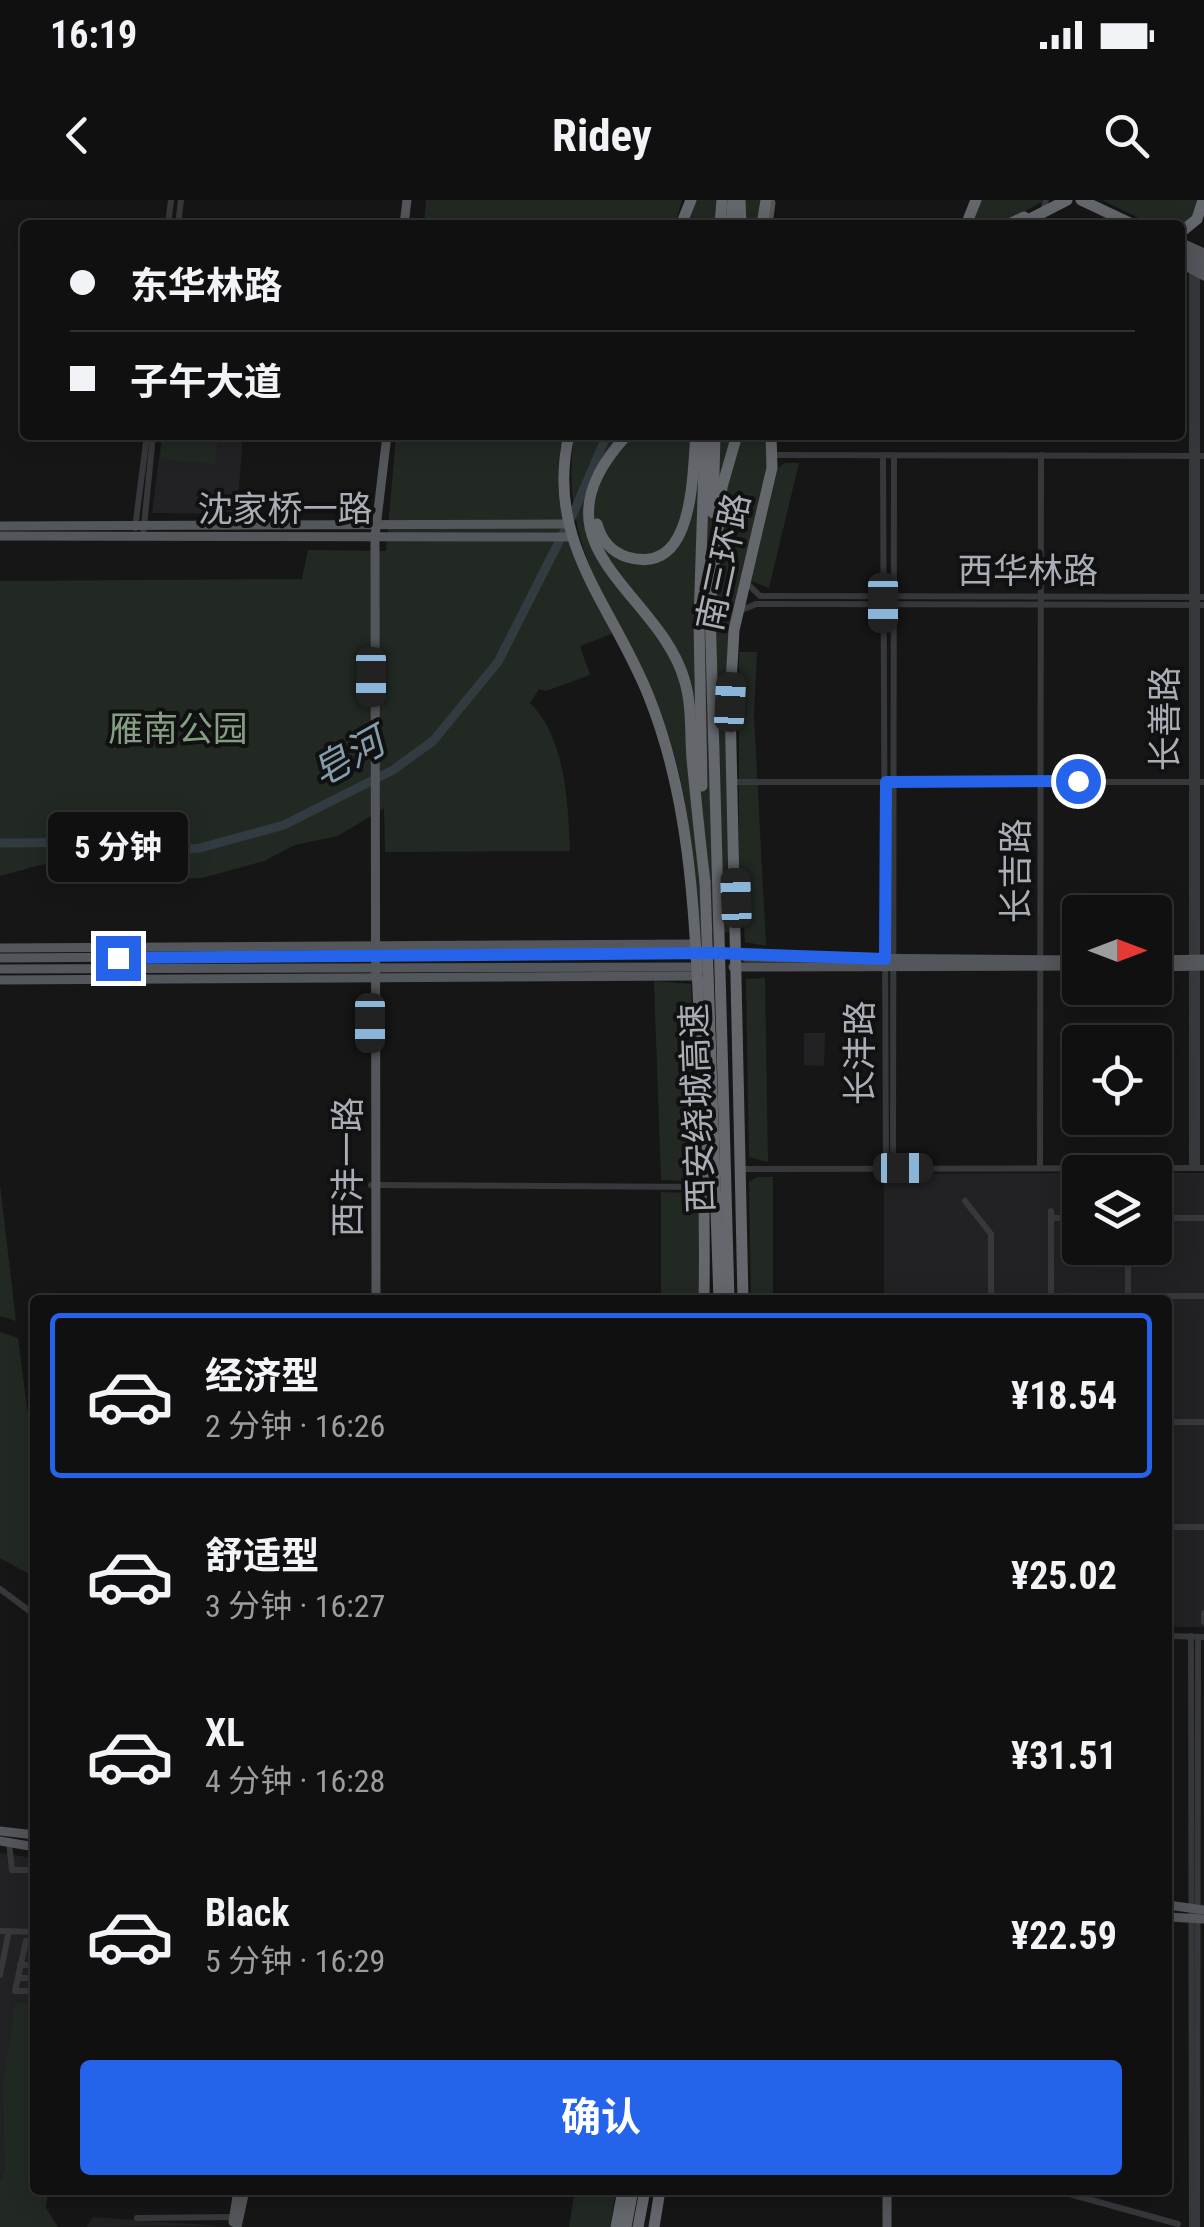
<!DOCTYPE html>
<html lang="zh">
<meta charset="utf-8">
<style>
body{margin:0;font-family:"Roboto Condensed","Noto Sans SC",sans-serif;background:#19191a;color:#f1f3f6;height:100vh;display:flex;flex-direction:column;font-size:38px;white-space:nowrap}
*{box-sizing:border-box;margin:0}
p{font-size:32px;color:#9c9d9f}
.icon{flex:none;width:55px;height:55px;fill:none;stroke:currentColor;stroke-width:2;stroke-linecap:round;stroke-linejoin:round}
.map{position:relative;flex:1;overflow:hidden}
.drawer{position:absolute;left:30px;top:1095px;width:1142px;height:900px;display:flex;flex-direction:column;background:#101011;border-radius:10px;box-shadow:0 5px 25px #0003,0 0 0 2px #303031}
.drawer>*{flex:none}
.guide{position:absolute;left:20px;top:20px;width:1165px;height:220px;border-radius:10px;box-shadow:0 5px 25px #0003,0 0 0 2px #303031;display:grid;align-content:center;height:220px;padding:0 50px;background:#101011}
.needle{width:65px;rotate:90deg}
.buttons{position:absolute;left:1062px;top:695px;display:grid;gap:20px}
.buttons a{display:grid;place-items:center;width:110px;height:110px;border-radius:10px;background:#101011;box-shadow:0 5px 25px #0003,0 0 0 2px #303031;font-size:50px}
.end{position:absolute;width:45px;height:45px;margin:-22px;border:12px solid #2563eb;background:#fff;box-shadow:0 0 0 5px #fff}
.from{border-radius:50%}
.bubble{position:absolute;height:70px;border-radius:10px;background:#101011;box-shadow:0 5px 25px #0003,0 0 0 2px #303031;font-size:32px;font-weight:700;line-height:70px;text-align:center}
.car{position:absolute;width:30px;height:60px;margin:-30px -15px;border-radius:12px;box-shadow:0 0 8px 2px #0007;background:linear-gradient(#222 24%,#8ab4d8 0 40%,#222 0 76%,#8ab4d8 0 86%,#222 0)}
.guide b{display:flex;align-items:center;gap:35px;height:95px;font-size:38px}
.guide b+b{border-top:2px solid #303031}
.guide i{width:25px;height:25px;background:#f1f3f6}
ul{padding:18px 0 0;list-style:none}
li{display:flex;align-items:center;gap:30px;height:165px;margin:0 20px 15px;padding:0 30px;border:5px solid transparent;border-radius:10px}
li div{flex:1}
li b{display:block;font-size:38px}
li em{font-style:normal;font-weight:700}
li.current{border-color:#2563eb}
li>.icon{width:90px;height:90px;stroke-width:1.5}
.primary-button{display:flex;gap:20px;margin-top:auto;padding:20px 50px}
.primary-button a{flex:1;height:115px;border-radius:10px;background:#2563eb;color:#fff;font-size:40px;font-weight:700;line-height:115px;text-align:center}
.status{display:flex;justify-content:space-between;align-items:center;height:70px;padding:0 50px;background:#101011;direction:ltr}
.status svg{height:28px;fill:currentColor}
header{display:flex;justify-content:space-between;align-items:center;height:130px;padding:0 50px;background:#101011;font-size:45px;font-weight:700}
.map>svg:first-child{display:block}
.built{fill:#222224}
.green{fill:#222923}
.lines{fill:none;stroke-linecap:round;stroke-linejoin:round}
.river{stroke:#323b40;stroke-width:9}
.minor{stroke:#37383c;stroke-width:6}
.major{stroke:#53565a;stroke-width:9}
.highway{stroke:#64676c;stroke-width:11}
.highway-bridge{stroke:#64676c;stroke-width:11}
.route{stroke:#2563eb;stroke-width:12}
.labels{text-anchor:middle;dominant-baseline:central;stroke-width:8;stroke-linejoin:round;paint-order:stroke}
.street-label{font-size:35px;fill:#a9aeb6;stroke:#111112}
.park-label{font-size:35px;fill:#839e82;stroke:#111112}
.water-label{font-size:38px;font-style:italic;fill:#849dad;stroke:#111112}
</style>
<div class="status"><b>16:19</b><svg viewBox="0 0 49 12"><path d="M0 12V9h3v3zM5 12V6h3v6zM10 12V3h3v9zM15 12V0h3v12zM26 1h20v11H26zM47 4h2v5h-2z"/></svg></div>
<header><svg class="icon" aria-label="back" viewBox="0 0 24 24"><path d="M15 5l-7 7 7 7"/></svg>Ridey<svg class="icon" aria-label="search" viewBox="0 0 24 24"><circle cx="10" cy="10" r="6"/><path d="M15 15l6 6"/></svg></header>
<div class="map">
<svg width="1204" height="2027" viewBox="0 0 1204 2027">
<rect width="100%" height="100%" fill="#161617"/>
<g class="built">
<polygon points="162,235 243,235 237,314 152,313"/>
<polygon points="804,833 825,833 824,866 804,865"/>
<polygon points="1080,973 1080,1048 1155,1048 1155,973 1204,973 1204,1427 1168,1427 1168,1100 884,1100 884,979 903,974"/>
<polygon points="0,1653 35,1658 35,1803 15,1804 5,1968 0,1981"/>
<polygon points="93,2017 221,2026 87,2027"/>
</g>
<g class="green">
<polygon points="426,0 682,0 675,25 424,25"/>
<polygon points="695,0 762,0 759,25 688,25"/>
<polygon points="980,0 1042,0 1042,2 1014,17 973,25"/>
<polygon points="1102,0 1200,0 1196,15 1180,29 1153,25"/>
<polygon points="163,235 218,235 215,264 160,259"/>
<path d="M396 235H563C545 316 578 365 614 433L580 446 590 475 546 491 539 489 530 503C566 538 568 604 570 651L385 652 384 608 338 636 295 645 264 661 202 678 159 679 48 663 0 676V381L302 379 308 350 386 351Z"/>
<path d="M574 235H765L768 264 736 399 734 732 699 733C693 665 690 594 666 529 627 417 557 361 574 235Z"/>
<polygon points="785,263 799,263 769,388 751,381 778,268"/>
<polygon points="739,452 757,452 754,515 766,746 745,742 739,664"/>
<polygon points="765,778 768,962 749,957 746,779"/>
<polygon points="654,781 691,784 698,981 661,980"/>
<polygon points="757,977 773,977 773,1100 751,1100 749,982"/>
<polygon points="0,984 16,1121 0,1116"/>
<polygon points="661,992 689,993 698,1001 698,1100 661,1100"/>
<polygon points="0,1132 18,1138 35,1269 35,1377 0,1358"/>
<polygon points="15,1803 35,1803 35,1990 48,1990 46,2008 58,2027 0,2027 0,1981 5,1968 3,1886"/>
<polygon points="575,1990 616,1990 610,2027 569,2027"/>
</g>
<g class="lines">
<polyline class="river" points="0,643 113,642 151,653 200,648 284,625 393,570 433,541 498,462 573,314 607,235"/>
<g class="minor">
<polyline points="168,25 171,0"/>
<polyline points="178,25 181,0"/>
<polyline points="1039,25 1046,0"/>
<polyline points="1192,69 1192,968"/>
<polyline points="774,255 1204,256"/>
<polyline points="883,255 886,970"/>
<polyline points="135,328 147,235"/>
<polyline points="143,336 153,235"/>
<polyline points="747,383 760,396 1204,397"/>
<polyline points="742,410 756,404 1204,405"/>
<polyline points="732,582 1204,582"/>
<polyline points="893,968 894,255"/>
<polyline points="1040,968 1041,255"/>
<polyline points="1197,968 1197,72"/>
<polyline points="743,969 1204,968"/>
<polyline points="371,985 704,987"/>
<polyline points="965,1001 991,1034 991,1100"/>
<polyline points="1051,1018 1080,1018"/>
<polyline points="1155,1018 1204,1018"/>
<polyline points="889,1100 889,1096 1204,1096"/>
<polyline points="1051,1100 1051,1011"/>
<polyline points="1128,1100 1128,1048"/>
<polyline points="1168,1222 1204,1222"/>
<polyline points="1168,1327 1204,1327"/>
<polyline points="0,1389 35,1415"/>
<polyline points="1204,1422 1204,1413"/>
<polyline points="1168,1436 1204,1437"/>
<polyline points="1191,1436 1192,2027"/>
<polyline points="9,1643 12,1670 35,1670"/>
<polyline points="0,1731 35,1732"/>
<polyline points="35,1741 26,1741 15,1791 35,1791"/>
<polyline points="20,1765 35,1765"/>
<polyline points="0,1775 9,1731"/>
<polyline points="18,1778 35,1778"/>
<polyline points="1055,1990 1178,2024"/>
<polyline points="137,2018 233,2017"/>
<polyline points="1197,2027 1198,1437"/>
</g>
<g class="major">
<polyline points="404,25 407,0"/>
<polyline points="768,25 771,3"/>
<polyline points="1180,42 1204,53"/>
<polyline points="1180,50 1204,62"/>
<polyline points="1180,57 1204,69"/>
<polyline points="1180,63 1204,76"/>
<polyline points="0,326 567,324"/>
<polyline points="0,336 570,337"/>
<polyline points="0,748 695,744"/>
<polyline points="733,753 746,757 1080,760"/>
<polyline points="0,758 702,753"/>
<polyline points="1155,760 1204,759"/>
<polyline points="733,767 1080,766"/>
<polyline points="1155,767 1204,766"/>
<polyline points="0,769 703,767"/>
<polyline points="0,780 697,776"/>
<polyline points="376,1100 375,336 387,235"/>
<polyline points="0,1631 35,1635"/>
<polyline points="0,1641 35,1647"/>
<polyline points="1168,1705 1204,1710"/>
<polyline points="1168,1717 1204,1719"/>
<polyline points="233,2022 238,1990"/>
<polyline points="237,2027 245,1990"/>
<polyline points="887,2027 887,1990"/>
</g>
<g class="highway">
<polyline points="740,0 741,25"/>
<polyline points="1081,0 1134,25"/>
<polyline points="681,25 691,0"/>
<polyline points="720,25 722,0"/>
<polyline points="731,25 733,0"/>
<polyline points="762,25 766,0"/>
<polyline points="966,25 976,0"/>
<polyline points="1007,25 1024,17"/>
<polyline points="1180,33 1197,19 1203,0"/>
<path d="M569 235C544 342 613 405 649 497 689 597 694 705 699 811 703 907 705 1004 704 1100"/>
<path d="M627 235C523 347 660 390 685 482 692 506 690 534 692 559 696 600 700 641 705 682"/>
<polyline points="713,313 715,235"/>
<path d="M597 324C601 339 611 352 627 357 695 377 692 275 696 235"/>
<polyline points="710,407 722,287 737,235"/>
<polyline points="702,586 699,422 705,235"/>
<polyline points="743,1100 730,502 734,430 772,268 771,235"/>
<polyline points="616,2027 623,1990"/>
<polyline points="626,2027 633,1990"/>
<polyline points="638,2027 645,1990"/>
<polyline points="654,2027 660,1990"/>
</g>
<g class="highway-bridge">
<polyline points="1030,19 1067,0"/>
<polyline points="710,407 729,1100"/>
<polyline points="705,682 719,1100"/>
</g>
</g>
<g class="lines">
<polyline class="route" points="118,758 716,753 885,759 886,582 1078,581"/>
</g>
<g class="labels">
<g class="street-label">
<text x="285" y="309">沈家桥一路</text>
<text transform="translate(724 362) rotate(-78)">南三环路</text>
<text x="1028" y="371">西华林路</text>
<text transform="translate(1165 519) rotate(-90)">长善路</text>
<text transform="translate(1016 671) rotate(-90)">长吉路</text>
<text transform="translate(860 853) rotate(-90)">长沣路</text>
<text transform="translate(698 908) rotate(-92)">西安绕城高速</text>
<text transform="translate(348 967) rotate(-90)">西沣一路</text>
</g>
<g class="park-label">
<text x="178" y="529">雁南公园</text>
</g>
<g class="water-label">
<text transform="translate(348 557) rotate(-29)">皂河</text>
</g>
</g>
</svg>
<div class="buttons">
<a><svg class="needle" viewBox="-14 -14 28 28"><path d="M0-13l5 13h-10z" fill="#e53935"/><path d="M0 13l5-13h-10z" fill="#9c9d9f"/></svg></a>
<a><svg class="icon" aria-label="locate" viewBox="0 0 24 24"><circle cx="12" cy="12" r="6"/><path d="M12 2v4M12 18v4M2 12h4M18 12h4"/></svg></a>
<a><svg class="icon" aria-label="layers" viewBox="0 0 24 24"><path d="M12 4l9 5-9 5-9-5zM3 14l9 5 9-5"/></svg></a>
</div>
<i class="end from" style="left:1078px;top:581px"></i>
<i class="end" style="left:118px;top:758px"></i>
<div class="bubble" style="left:48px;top:612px;width:140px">5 分钟</div>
<i class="car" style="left:883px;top:403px;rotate:180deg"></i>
<i class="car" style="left:371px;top:477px;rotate:180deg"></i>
<i class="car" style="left:730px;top:502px;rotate:3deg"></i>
<i class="car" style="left:736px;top:698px;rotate:358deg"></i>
<i class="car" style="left:370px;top:823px;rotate:180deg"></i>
<i class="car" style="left:903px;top:968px;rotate:90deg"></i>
<div class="guide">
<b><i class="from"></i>东华林路</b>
<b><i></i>子午大道</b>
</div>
<section class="drawer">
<ul>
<li class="current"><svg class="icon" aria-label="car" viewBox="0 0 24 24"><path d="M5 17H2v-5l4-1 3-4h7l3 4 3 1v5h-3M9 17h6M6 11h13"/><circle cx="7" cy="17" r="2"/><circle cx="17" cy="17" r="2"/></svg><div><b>经济型</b><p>2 分钟 · 16:26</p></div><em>¥18.54</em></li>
<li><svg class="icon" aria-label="car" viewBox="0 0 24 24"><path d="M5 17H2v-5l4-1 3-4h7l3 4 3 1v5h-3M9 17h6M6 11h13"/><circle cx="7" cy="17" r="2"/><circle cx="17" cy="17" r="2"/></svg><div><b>舒适型</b><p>3 分钟 · 16:27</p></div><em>¥25.02</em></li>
<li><svg class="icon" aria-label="car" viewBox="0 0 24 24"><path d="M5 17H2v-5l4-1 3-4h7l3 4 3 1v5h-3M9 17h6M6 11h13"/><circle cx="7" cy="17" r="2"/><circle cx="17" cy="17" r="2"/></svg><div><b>XL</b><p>4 分钟 · 16:28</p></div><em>¥31.51</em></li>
<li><svg class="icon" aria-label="car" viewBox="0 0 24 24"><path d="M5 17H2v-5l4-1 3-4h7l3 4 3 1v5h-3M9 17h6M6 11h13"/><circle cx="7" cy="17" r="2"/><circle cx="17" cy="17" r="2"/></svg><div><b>Black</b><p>5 分钟 · 16:29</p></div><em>¥22.59</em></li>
</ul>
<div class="primary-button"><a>确认</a></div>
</section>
</div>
